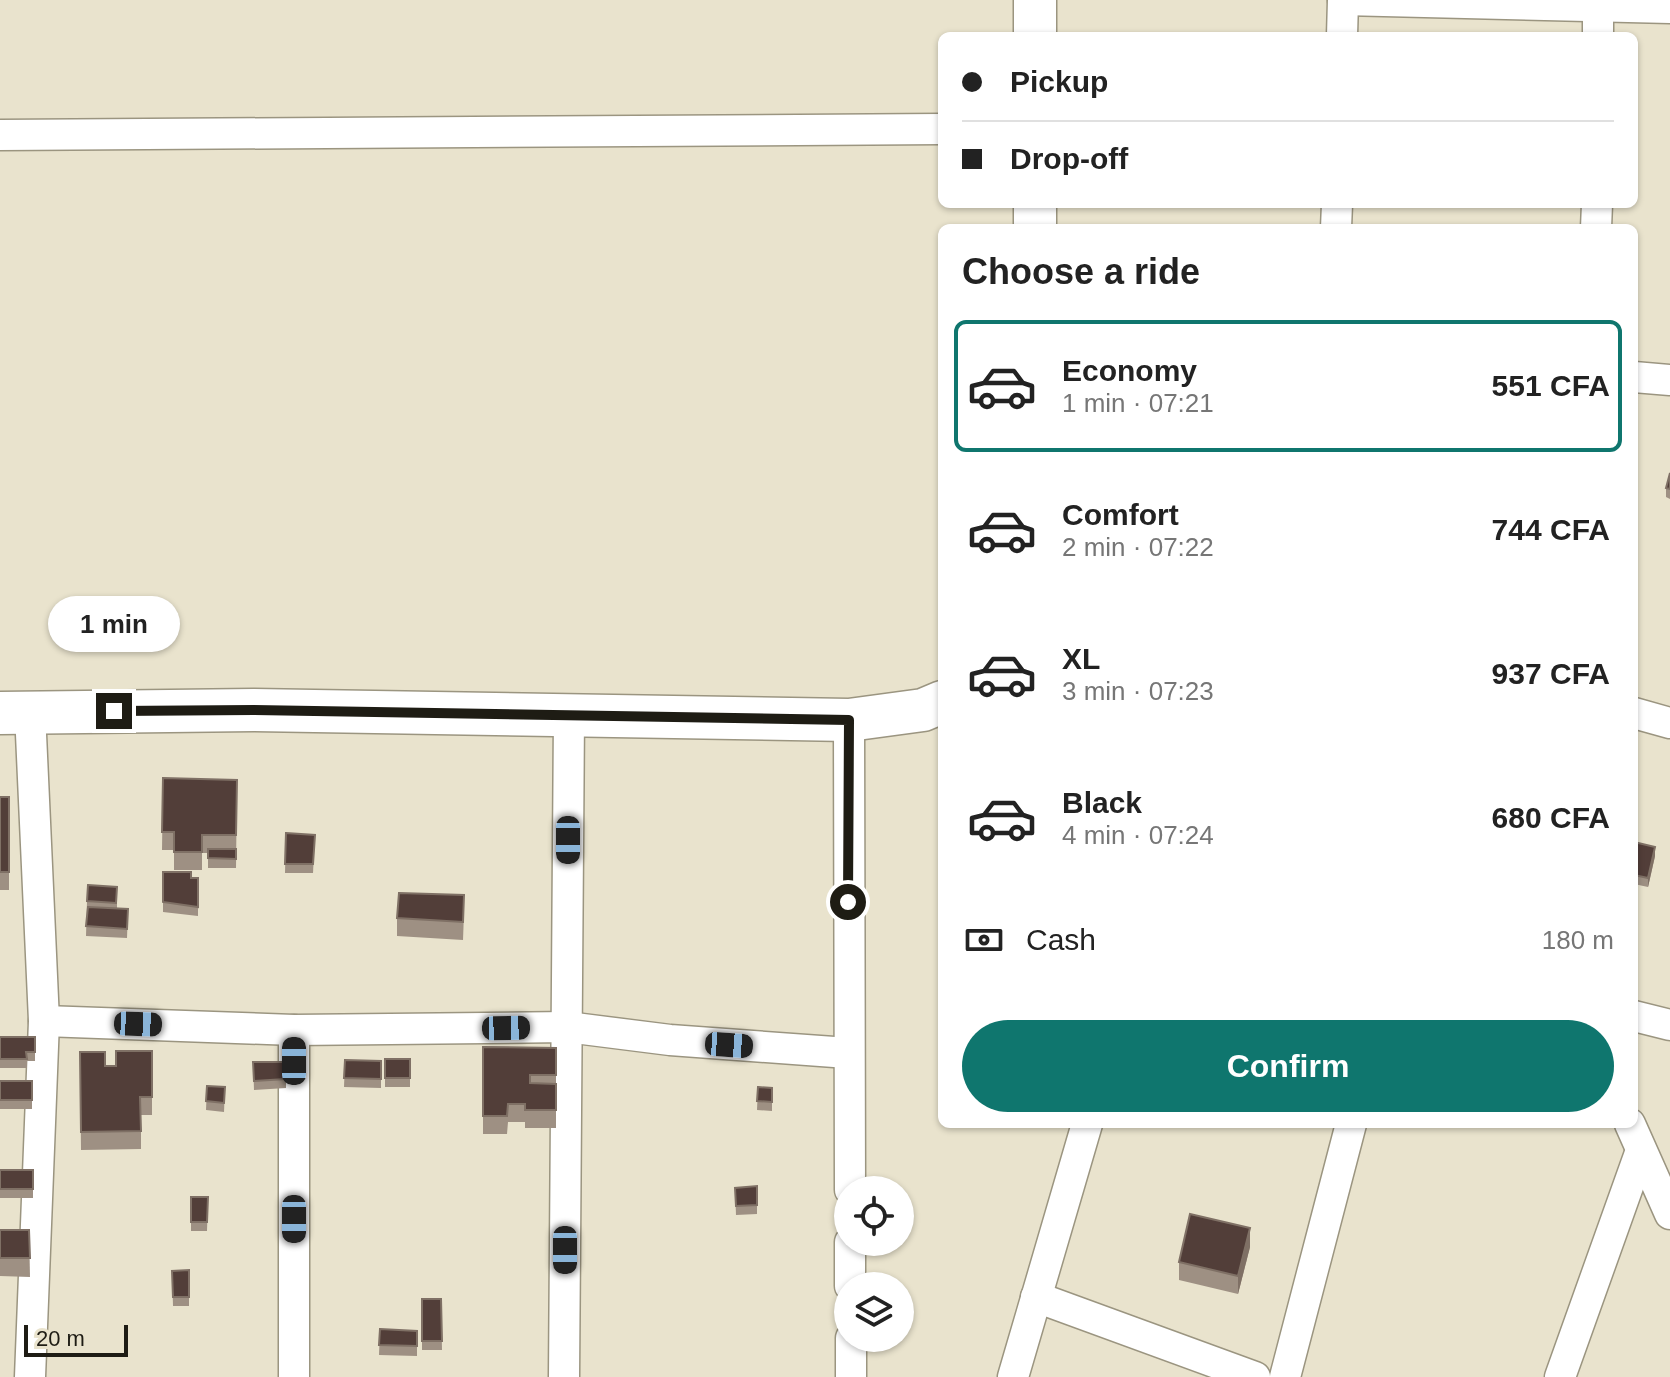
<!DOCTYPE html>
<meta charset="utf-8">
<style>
body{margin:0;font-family:Helvetica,sans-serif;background:#f2f2f2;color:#222;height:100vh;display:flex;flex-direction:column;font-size:30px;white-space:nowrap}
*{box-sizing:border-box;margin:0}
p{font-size:26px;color:#767676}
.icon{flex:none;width:44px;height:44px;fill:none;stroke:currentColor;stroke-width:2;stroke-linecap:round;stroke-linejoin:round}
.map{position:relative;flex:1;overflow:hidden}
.drawer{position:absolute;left:938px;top:224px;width:700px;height:904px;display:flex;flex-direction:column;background:#fff;border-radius:12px;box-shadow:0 2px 6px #0004}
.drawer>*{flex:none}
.banner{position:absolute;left:938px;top:32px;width:700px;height:176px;border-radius:12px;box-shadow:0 2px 6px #0004;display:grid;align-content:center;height:176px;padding:0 24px;background:#fff}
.fabs{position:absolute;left:834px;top:1176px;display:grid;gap:16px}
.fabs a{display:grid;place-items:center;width:80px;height:80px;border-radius:50%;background:#fff;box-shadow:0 2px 6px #0004;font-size:40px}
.scale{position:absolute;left:24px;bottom:20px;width:104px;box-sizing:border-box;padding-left:8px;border:4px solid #1e1c14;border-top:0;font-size:22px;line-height:28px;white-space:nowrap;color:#1e1c14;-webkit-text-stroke:6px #e9e3cd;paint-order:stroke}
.end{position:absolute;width:36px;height:36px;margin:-18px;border:10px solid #1e1c14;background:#fff;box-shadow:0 0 0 4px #fff}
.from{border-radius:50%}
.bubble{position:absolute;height:56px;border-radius:28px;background:#fff;box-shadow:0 2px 6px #0004;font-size:26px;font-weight:700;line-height:56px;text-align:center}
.car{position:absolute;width:24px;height:48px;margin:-24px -12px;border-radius:10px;box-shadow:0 0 6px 2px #0007;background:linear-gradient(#222 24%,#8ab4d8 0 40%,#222 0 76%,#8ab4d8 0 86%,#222 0)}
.banner b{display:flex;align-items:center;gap:28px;height:76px;font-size:30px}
.banner b+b{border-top:2px solid #e0e0e0}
.banner i{width:20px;height:20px;background:#222}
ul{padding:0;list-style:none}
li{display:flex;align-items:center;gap:24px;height:132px;margin:0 16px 12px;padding:0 8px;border:4px solid transparent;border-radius:12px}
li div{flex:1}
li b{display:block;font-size:30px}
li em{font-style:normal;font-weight:700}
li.current{border-color:#0f766e}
li>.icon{width:72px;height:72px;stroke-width:1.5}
h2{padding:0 24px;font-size:36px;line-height:96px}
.pay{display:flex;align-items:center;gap:20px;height:88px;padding:0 24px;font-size:30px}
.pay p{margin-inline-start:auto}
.cta{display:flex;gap:16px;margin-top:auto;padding:16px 24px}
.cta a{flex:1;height:92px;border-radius:48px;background:#0f766e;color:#fff;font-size:32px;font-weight:700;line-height:92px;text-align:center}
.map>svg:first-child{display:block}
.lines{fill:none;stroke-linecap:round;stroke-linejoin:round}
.street-casing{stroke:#9b9580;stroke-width:33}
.secondary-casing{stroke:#9b9580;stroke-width:45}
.street{stroke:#fff;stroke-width:30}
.secondary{stroke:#fff;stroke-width:42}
.wall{fill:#9e9083}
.shaded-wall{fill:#7f7065}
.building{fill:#523e39;stroke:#7f7065;stroke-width:2}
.route{stroke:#1e1c14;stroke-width:10}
</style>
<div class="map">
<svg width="1670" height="1377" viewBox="0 0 1670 1377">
<rect width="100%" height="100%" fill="#e9e3cd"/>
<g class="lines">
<defs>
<g id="street">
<polyline points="1343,0 1670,8"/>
<polyline points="1342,36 1343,0"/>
<polyline points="1598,36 1598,0"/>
<polyline points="0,135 942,129"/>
<polyline points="1336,228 1337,204"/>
<polyline points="1596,228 1597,204"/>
<polyline points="1634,377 1670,380"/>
<polyline points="30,712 44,1021 30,1377"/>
<polyline points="1634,713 1670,723"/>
<polyline points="849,720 850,1190"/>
<polyline points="1634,1016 1670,1025"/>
<polyline points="44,1021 294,1030 567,1027 670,1040 848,1053"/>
<polyline points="294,1030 294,1377"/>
<polyline points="1630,1124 1670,1214"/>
<polyline points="850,1242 850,1286"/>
<polyline points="1036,1297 1255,1377"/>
<polyline points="851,1338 851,1377"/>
<polyline points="564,1377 569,715"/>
<polyline points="1013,1377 1087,1124"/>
<polyline points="1285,1377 1351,1124"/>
<polyline points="1560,1377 1640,1153"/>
</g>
<g id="secondary">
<polyline points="1035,36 1035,0"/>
<polyline points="1035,228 1035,204"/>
<polyline points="0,713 254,710 849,720 923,710 942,702"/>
</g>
</defs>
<use href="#street" class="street-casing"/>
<use href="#secondary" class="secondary-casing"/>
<use href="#street" class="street"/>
<use href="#secondary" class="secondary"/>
</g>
<g class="wall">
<polygon points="1670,473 1670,499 1666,497 1666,488"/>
<polygon points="163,778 237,780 236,868 208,868 208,853 202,853 202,870 174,870 174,850 162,850"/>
<rect x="0" y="797" width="9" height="93"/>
<polygon points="286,833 315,835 313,873 285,873"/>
<polygon points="1634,842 1655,856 1648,887 1634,884"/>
<polygon points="163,872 191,878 198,878 198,916 163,912"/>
<polygon points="117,887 117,908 128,909 127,938 86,936 87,901"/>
<polygon points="464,913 463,940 397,936 397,918"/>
<polygon points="0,1037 35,1037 35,1061 27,1061 27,1068 0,1068"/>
<polygon points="483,1047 556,1048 556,1128 525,1128 525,1122 508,1122 507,1134 483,1134"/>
<polygon points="152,1051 152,1115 141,1115 141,1149 81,1150 80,1052 105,1066 116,1066"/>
<rect x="385" y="1059" width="25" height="28"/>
<polygon points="345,1060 381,1061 381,1088 344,1087"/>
<polygon points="253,1062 286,1062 286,1088 254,1090"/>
<rect x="0" y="1081" width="32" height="28"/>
<polygon points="207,1086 225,1087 224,1112 206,1110"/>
<polygon points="758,1087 772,1088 772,1111 757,1110"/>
<rect x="0" y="1170" width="33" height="28"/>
<polygon points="757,1186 757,1214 736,1215 735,1188"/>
<polygon points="191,1197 208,1197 207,1231 191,1231"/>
<polygon points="0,1230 29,1230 30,1277 0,1276"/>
<polygon points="1250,1247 1238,1294 1179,1280 1179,1262"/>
<polygon points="189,1270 189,1306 173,1306 172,1271"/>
<polygon points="422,1299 441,1299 442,1350 422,1350"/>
<polygon points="380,1329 417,1331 417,1356 379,1355"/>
</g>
<g class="shaded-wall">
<polygon points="1655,847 1655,856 1648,887 1648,878"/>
<polygon points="1250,1228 1250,1247 1238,1294 1238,1276"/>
</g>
<g class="building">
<polygon points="1670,473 1670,489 1666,488"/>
<polygon points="163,778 237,780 236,835 202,835 202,852 174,852 174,832 162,832"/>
<rect x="0" y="797" width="9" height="75"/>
<polygon points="286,833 315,835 313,864 285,864"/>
<polygon points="1634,842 1655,847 1648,878 1634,875"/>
<polygon points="208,849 236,849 236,859 208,858"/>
<polygon points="163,872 191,872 191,878 198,878 198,907 163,902"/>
<polygon points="88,885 117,887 116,903 87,901"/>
<polygon points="399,893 464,895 463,922 397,918"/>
<polygon points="88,907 128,909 127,929 86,926"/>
<polygon points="0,1037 35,1037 35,1052 26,1052 27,1059 0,1059"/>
<polygon points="483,1047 556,1048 556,1075 530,1075 530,1083 556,1084 556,1110 525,1110 525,1104 508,1104 507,1116 483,1116"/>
<polygon points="116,1051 152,1051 152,1097 140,1097 141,1131 81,1132 80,1052 105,1052 105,1066 116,1066"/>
<rect x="385" y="1059" width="25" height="19"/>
<polygon points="345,1060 381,1061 381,1079 344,1078"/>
<polygon points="253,1062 286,1062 286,1079 254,1081"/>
<rect x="0" y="1081" width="32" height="19"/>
<polygon points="207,1086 225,1087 224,1103 206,1101"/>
<polygon points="758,1087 772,1088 772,1102 757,1101"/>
<rect x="0" y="1170" width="33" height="19"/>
<polygon points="757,1186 757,1205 736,1206 735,1188"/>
<polygon points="191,1197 208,1197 207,1222 191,1222"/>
<polygon points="1190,1214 1250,1228 1238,1276 1179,1262"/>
<polygon points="0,1230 29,1230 30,1258 0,1258"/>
<polygon points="189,1270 189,1297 173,1297 172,1271"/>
<polygon points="422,1299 441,1299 442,1341 422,1341"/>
<polygon points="380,1329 417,1331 417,1346 379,1345"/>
</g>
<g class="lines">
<polyline class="route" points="114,711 254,710 849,720 848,902"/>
</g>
</svg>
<div class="fabs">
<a><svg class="icon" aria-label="locate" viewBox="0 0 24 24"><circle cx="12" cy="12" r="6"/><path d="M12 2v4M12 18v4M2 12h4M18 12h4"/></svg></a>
<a><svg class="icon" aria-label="layers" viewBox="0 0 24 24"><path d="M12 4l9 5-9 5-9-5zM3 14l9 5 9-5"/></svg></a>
</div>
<div class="scale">20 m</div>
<i class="end from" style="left:848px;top:902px"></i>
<i class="end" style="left:114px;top:711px"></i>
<div class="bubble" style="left:48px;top:596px;width:132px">1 min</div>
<i class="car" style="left:568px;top:840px;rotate:180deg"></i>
<i class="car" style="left:138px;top:1024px;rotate:92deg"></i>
<i class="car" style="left:506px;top:1028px;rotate:89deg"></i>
<i class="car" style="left:729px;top:1045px;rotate:94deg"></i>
<i class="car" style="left:294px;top:1061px;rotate:0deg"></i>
<i class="car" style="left:294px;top:1219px;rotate:180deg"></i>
<i class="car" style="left:565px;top:1250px;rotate:180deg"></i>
<div class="banner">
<b><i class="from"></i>Pickup</b>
<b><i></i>Drop-off</b>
</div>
<section class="drawer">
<h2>Choose a ride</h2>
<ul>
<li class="current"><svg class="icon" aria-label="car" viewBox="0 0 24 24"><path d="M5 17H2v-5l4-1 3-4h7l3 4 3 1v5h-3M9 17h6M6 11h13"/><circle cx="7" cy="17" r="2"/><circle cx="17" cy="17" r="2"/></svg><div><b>Economy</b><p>1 min · 07:21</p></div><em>551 CFA</em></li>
<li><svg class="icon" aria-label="car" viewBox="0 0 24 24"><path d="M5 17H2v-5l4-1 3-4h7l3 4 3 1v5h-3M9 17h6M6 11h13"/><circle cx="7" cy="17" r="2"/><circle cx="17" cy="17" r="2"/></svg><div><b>Comfort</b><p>2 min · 07:22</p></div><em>744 CFA</em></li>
<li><svg class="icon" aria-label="car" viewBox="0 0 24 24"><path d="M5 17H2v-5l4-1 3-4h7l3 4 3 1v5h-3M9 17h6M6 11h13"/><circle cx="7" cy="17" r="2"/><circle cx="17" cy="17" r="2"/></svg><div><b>XL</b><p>3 min · 07:23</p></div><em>937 CFA</em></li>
<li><svg class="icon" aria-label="car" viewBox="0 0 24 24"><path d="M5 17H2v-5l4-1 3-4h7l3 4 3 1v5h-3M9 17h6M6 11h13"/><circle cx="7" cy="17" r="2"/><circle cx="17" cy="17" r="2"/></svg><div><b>Black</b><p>4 min · 07:24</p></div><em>680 CFA</em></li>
</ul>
<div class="pay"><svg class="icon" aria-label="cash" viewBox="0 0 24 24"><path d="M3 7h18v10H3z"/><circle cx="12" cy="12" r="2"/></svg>Cash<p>180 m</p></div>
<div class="cta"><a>Confirm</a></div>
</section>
</div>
